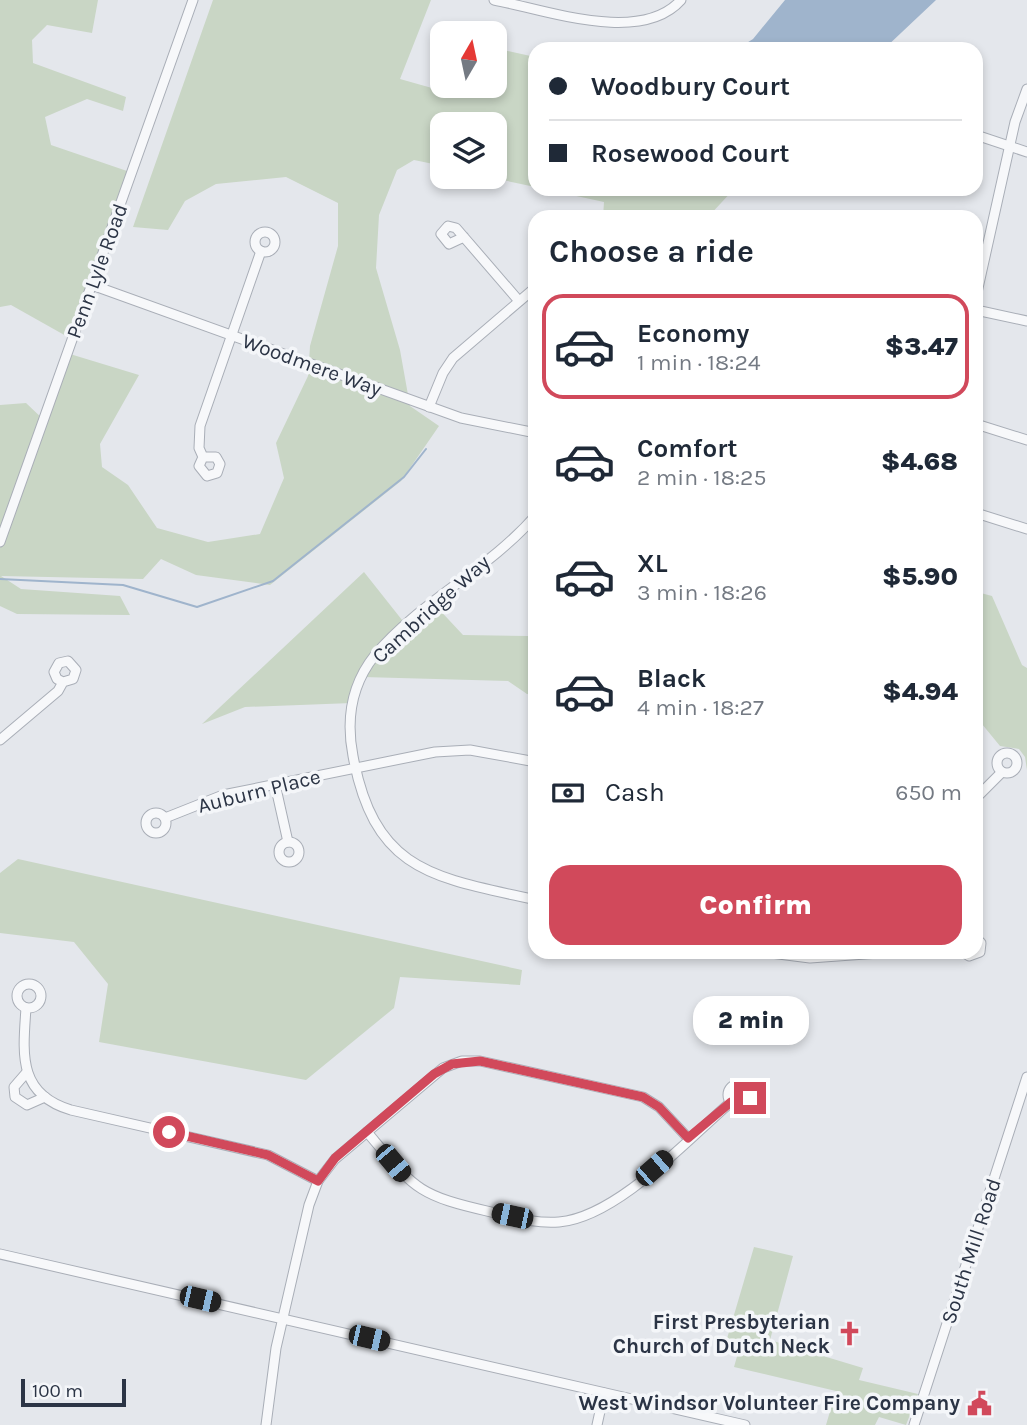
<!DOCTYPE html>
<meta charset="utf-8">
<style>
body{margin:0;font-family:Karla,sans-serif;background:#f2f2f3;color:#1f2937;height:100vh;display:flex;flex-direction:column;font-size:26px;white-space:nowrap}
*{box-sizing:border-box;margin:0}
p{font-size:23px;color:#747a83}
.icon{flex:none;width:38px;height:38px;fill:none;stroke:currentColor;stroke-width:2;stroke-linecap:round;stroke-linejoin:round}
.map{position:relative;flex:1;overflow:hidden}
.sheet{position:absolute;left:528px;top:210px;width:455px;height:749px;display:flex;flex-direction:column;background:#fff;border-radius:21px;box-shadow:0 4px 10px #0003}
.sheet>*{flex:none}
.top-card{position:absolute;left:528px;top:42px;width:455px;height:154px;border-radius:21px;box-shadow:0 4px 10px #0003;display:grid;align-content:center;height:154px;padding:0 21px;background:#fff}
.needle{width:46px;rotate:9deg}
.tools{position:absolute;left:430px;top:21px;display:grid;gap:14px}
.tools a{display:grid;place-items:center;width:77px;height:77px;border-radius:14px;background:#fff;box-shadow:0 4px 10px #0003;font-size:35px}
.scale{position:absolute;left:21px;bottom:18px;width:105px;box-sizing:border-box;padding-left:7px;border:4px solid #2b3445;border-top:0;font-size:19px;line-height:24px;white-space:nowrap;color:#2b3445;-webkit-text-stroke:5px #f4f6f9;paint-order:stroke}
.end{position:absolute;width:32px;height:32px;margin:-16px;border:9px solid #d1495b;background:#fff;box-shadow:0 0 0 4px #fff}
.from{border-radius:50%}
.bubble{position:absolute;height:49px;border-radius:21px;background:#fff;box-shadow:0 4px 10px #0003;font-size:23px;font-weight:800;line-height:49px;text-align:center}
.car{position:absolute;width:21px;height:42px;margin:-21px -10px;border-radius:9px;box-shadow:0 0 5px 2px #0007;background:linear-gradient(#222 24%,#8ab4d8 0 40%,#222 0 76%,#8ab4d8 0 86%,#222 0)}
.top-card b{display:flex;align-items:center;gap:24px;height:66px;font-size:26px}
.top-card b+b{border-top:2px solid #e0e1e3}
.top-card i{width:18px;height:18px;background:#1f2937}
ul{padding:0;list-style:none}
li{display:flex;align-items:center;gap:21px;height:105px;margin:0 14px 10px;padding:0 7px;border:4px solid transparent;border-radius:21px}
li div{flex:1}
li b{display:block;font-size:26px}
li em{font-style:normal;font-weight:800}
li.current{border-color:#d1495b}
li>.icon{width:63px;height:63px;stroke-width:1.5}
h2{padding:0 21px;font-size:32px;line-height:84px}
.pay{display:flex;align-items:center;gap:18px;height:77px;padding:0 21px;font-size:26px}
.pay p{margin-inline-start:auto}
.button{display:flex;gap:14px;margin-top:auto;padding:14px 21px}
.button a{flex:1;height:80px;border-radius:21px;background:#d1495b;color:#fff;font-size:28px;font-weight:800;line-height:80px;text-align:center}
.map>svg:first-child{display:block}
.green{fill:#c9d6c5}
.water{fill:#9fb4cc}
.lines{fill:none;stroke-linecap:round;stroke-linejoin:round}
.stream{stroke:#9fb4cc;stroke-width:2}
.minor-casing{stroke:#a9aeb7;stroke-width:11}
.minor{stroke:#f7f8fa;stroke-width:9}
.route{stroke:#d1495b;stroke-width:9}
.labels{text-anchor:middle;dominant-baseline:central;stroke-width:7;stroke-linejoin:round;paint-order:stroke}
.street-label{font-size:21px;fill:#2b3445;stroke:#f4f6f9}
.poi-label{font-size:21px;font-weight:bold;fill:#2b3445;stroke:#f4f6f9;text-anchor:end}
</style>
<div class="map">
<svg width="1027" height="1425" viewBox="0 0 1027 1425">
<rect width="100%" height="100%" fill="#e4e7ec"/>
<g class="green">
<polygon points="0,0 98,0 92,33 47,25 32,40 33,63 126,97 123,111 87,99 45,117 51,145 127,171 75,341 11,305 0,307"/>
<polygon points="213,0 431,0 400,79 446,92 455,86 495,86 495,56 503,50 535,57 535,187 489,177 495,177 495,124 443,124 443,166 414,160 397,170 379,215 376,268 400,350 410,406 439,426 401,481 270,585 196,575 161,559 143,579 1,576 21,589 120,596 130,615 17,614 0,606 0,405 26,403 45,421 70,354 139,375 100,444 102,467 128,485 157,528 208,542 260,534 284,478 276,443 308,376 310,346 338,246 338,203 286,177 216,184 185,201 168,230 133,227"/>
<polygon points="544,189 734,189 708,217 603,217 604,202"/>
<polygon points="364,572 406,625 435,605 463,635 528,636 535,627 535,695 527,694 508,681 363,677 352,703 245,707 202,724"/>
<polygon points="977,592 992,596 1022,665 1027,668 1027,770 1025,757 1019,749 1000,746 977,718"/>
<polygon points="18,859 522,970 520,985 400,977 394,1008 306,1080 99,1042 108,984 74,942 0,933 0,873"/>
<polygon points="754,1247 793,1256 770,1340 863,1368 859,1380 918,1394 906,1425 879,1417 875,1425 826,1425 836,1391 734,1367 740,1346 726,1342"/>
</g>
<polygon class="water" points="785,0 936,0 884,49 737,49 753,39"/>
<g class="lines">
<polyline class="stream" points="0,579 123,585 197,607 273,581 404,477 426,449"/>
<defs>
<g id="minor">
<path d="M494 0C546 10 641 45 681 0"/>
<polyline points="976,135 1027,152"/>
<circle cx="265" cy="242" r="10"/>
<polyline points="464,237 449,244 441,234 448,226 456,228 519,301"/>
<polyline points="92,285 461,418 536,433"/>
<polyline points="976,297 1015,122 1027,89"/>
<polyline points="976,310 1027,321"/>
<polyline points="429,407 443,373 453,358 536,287"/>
<polyline points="976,424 1027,440"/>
<polyline points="203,457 216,457 220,464 217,473 207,476 199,466 203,457 199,448 200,426 261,251"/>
<polyline points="976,513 1027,529"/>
<path d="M536 515C490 569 420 601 375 655 351 685 346 720 353 756 375 873 434 877 536 900"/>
<polyline points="0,542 193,0"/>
<polyline points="0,740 58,691 63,682 73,679 76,670 68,661 59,663 54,672 57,679 63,682"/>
<circle cx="1007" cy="763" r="10"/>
<polyline points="275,784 288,842"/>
<polyline points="976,798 1002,772"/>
<circle cx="156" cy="823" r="10"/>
<polyline points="165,818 223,795 435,752 470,750 536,762"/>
<circle cx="289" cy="852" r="10"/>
<polyline points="763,952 810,958 893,952"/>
<polyline points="963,952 969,956 980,952 981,943 976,938"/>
<circle cx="29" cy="996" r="12"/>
<path d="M26 1008C23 1053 17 1094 71 1110L268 1155 318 1181"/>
<polyline points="27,1072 14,1087 15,1097 27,1105 45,1097"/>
<circle cx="739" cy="1095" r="11"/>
<path d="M367 1132C415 1189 416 1195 491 1212 513 1217 536 1224 559 1222 617 1217 687 1140 731 1102"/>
<polyline points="0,1254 745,1425"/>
<polyline points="266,1425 276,1348 309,1205 318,1181 335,1159 443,1068 462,1061 480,1061 643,1097 659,1107 688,1138"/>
<polyline points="597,1425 604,1393"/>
<polyline points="914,1425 1027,1077"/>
</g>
</defs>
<use href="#minor" class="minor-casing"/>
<use href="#minor" class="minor"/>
</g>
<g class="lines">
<polyline class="route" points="169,1132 268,1155 318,1181 335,1158 434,1074 452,1064 480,1061 643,1097 659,1107 688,1138 731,1102 741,1106 750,1098"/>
</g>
<defs>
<symbol id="church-bare" viewBox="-9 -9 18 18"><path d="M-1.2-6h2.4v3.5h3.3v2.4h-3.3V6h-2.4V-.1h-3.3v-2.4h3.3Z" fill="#d1495b" stroke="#f4f6f9" stroke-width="2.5" paint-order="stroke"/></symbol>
<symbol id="civic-bare" viewBox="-9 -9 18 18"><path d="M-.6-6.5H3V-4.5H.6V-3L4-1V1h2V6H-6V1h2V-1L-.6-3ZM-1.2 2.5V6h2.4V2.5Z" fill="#d1495b" stroke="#f4f6f9" stroke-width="2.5" paint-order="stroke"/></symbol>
</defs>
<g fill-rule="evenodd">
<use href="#church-bare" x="832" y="1316" width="35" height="35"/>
<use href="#civic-bare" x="962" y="1386" width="35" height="35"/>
</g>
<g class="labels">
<g class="street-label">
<text transform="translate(97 271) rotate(-70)">Penn Lyle Road</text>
<text transform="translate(312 365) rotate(20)">Woodmere Way</text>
<text transform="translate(431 609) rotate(-42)">Cambridge Way</text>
<text transform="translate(259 791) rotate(-14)">Auburn Place</text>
<text transform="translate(971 1251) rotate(-72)">South Mill Road</text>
</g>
<g class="poi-label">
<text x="830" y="1322">First Presbyterian<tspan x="830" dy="24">Church of Dutch Neck</tspan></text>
<text x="960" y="1403">West Windsor Volunteer Fire Company</text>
</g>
</g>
</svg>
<div class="tools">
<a><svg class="needle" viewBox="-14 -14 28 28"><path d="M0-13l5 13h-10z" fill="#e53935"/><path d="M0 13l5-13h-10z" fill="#747a83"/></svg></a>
<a><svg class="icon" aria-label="layers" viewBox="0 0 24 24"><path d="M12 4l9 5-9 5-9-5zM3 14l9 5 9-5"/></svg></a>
</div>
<div class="scale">100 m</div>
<i class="end from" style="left:169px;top:1132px"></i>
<i class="end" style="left:750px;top:1098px"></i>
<div class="bubble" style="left:693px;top:996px;width:116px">2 min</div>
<i class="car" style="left:393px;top:1163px;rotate:140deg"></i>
<i class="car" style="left:654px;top:1168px;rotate:49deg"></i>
<i class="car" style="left:512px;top:1216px;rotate:282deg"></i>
<i class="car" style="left:200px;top:1299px;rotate:103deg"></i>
<i class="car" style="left:369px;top:1338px;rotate:103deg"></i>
<div class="top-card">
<b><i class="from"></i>Woodbury Court</b>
<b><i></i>Rosewood Court</b>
</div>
<section class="sheet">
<h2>Choose a ride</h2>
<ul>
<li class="current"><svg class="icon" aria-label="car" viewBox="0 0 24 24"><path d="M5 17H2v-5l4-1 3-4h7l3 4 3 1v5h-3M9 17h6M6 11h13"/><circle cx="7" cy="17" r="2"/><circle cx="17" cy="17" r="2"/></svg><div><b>Economy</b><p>1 min · 18:24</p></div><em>$3.47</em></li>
<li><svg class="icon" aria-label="car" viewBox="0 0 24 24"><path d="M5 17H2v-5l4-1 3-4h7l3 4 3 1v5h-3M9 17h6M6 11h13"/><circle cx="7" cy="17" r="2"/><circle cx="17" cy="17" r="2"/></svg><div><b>Comfort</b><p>2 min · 18:25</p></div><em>$4.68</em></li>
<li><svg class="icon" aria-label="car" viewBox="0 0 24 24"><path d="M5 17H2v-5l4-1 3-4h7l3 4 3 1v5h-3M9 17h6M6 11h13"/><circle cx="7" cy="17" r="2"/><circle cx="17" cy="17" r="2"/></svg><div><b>XL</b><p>3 min · 18:26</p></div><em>$5.90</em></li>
<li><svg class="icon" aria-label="car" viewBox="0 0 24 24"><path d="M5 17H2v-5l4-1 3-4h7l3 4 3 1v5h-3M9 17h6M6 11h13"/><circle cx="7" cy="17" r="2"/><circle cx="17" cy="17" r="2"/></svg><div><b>Black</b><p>4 min · 18:27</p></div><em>$4.94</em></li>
</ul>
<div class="pay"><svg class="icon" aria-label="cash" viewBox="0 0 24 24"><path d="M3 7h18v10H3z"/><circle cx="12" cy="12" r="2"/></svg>Cash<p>650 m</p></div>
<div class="button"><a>Confirm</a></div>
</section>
</div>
